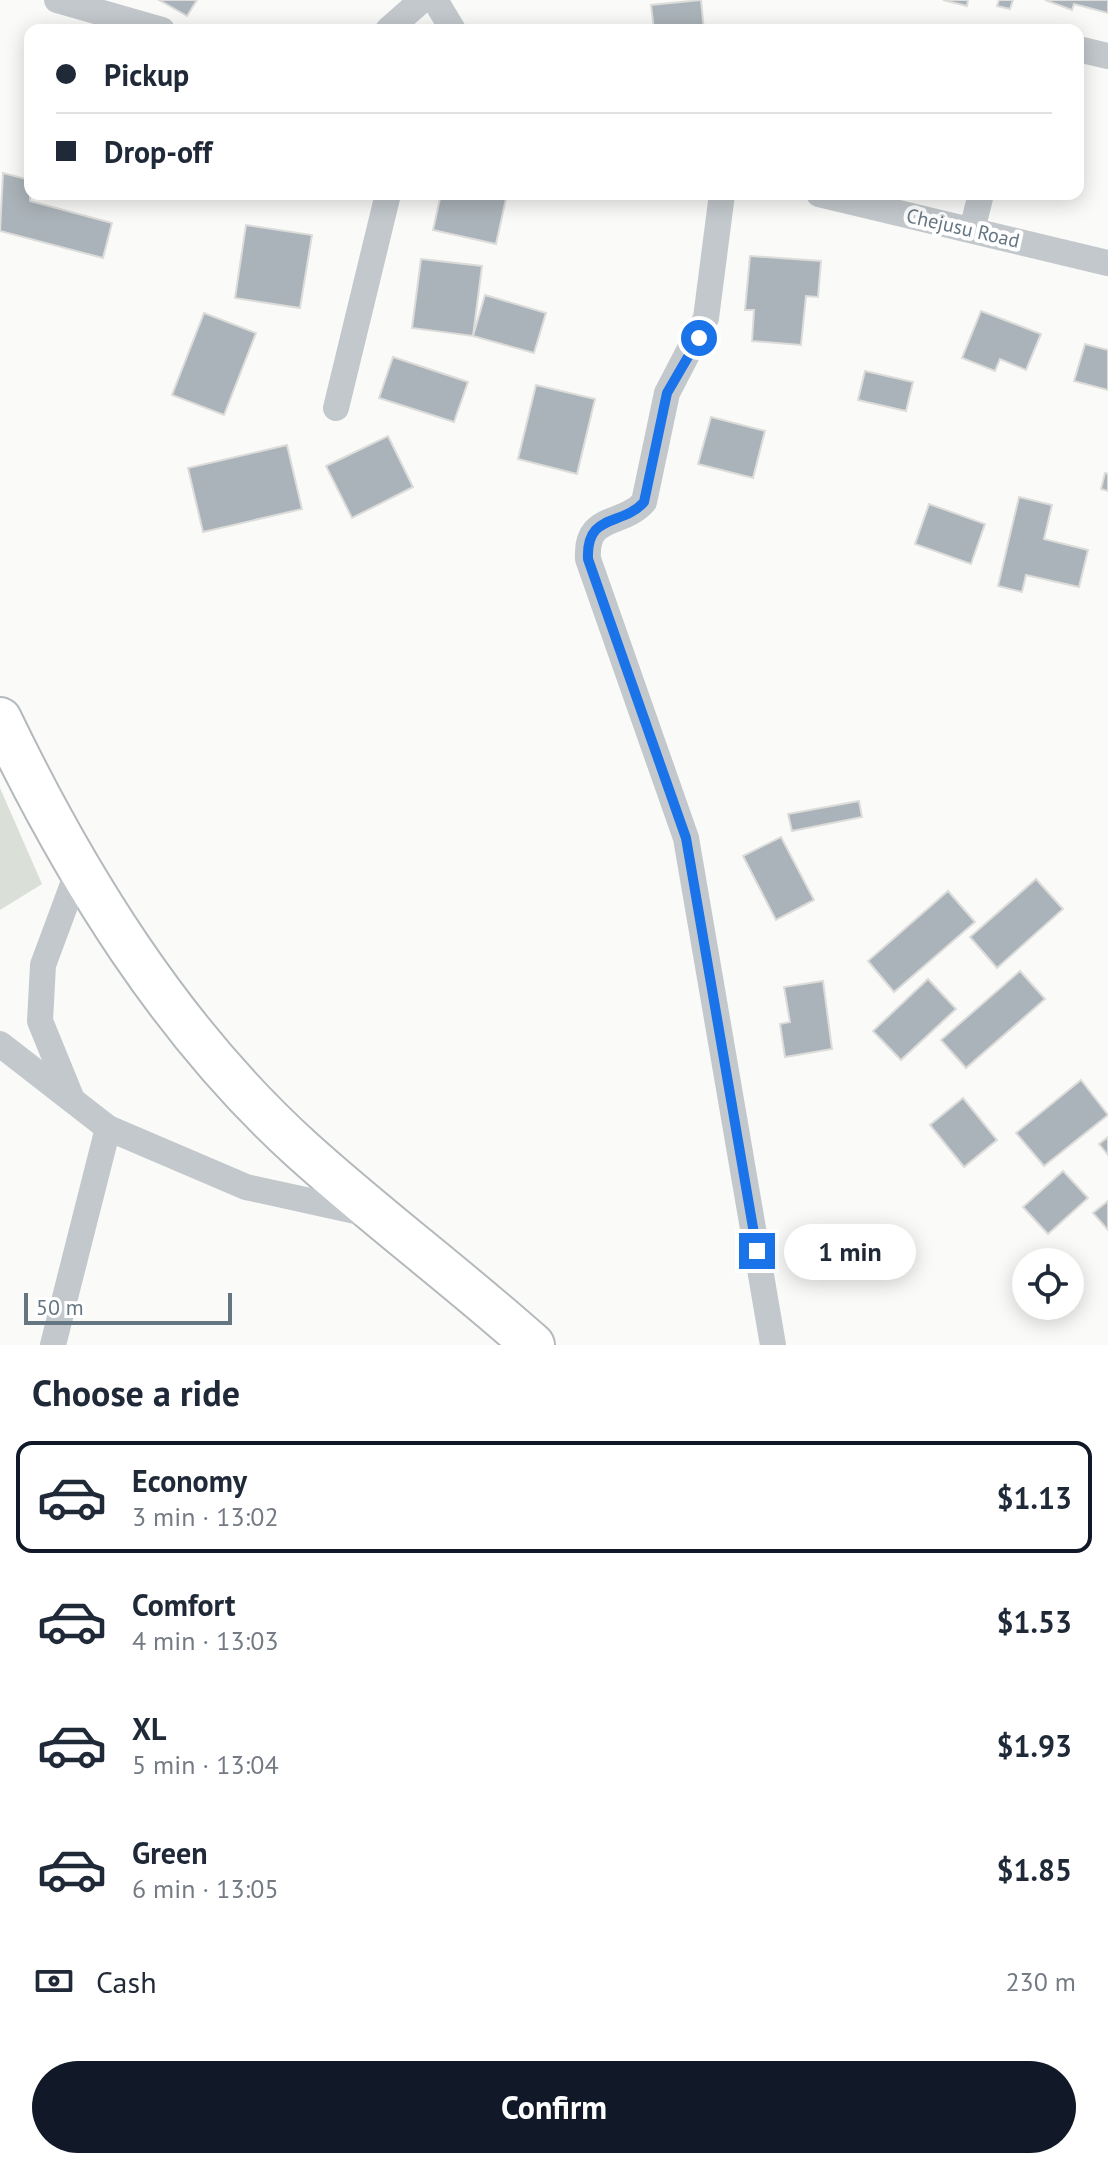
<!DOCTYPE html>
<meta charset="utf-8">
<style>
body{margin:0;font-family:"PT Sans",sans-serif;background:#f6f6f7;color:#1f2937;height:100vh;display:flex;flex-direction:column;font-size:30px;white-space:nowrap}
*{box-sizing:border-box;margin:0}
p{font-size:26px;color:#747a83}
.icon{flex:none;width:44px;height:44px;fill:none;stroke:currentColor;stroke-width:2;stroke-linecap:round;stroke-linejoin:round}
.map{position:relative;height:1345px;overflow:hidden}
.drawer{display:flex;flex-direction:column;background:#fff;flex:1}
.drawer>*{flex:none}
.guide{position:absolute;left:24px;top:24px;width:1060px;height:176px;border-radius:16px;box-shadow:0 4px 20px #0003;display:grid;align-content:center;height:176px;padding:0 32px;background:#fff}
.tools{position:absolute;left:1012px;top:1248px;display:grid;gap:16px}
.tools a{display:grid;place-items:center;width:72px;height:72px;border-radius:50%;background:#fff;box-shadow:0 4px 20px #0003;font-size:40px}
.scale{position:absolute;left:24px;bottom:20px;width:208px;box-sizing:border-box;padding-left:8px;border:4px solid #657683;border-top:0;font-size:22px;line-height:28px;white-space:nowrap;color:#657683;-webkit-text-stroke:6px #fff;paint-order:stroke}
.end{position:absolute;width:36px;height:36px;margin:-18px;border:10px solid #1a73e8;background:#fff;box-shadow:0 0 0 4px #fff}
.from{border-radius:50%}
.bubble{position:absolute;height:56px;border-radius:28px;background:#fff;box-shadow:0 4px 20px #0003;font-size:26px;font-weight:700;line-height:56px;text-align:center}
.guide b{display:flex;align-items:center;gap:28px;height:76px;font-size:30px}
.guide b+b{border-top:2px solid #e0e1e3}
.guide i{width:20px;height:20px;background:#1f2937}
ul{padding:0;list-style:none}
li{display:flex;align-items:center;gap:24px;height:112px;margin:0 16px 12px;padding:0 16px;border:4px solid transparent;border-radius:16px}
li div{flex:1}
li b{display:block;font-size:30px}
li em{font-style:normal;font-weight:700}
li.selected{border-color:#111827}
li>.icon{width:72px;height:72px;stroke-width:1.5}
h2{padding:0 32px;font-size:36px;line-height:96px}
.pay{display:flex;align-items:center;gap:20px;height:88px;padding:0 32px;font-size:30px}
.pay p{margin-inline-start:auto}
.action{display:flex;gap:16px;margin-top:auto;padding:16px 32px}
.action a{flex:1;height:92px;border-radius:48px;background:#111827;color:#fff;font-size:32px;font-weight:700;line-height:92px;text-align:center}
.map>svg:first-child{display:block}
.green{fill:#dadfd7}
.building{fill:#aab3b9;stroke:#dcdcda;stroke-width:2}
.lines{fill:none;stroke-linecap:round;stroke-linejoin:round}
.trunk-casing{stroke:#b4b9bd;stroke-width:46}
.minor{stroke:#c3c8cc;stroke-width:26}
.trunk{stroke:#fff;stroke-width:42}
.route{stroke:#1a73e8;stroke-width:10}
.labels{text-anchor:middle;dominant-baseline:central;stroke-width:8;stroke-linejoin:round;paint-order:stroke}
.street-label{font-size:20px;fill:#657683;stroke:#fff}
</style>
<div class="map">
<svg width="1108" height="1345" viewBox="0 0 1108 1345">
<rect width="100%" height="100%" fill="#fafaf8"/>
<polygon class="green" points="0,788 42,884 0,910"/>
<g class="building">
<polygon points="159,0 197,0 187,16"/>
<polygon points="701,0 704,30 654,30 651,5"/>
<polygon points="943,0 968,0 967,6"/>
<polygon points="999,0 1013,0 1010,9 997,6"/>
<polygon points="1045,0 1108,0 1108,13 1074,4 1072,10"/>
<polygon points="3,173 30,180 30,201 112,223 103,258 0,231"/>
<polygon points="441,194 507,194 496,244 433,230"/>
<polygon points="246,225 312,235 300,308 235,298"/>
<polygon points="750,256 821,261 818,297 806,296 801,345 752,341 754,310 745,310"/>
<polygon points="421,259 482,266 473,336 412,328"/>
<polygon points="485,295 546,313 534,353 473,336"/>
<polygon points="981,311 1041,334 1026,370 1000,359 995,371 962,358"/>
<polygon points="204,313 256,333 224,415 172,395"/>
<polygon points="1085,344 1108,350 1108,390 1074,381"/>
<polygon points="393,357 468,382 454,422 379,398"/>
<polygon points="865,371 913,382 906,411 858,400"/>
<polygon points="536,385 595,399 577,474 518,459"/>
<polygon points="711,417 765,431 753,478 698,464"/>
<polygon points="388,436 413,487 352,518 326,466"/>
<polygon points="287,445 302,509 203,532 188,468"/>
<polygon points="1105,473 1108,474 1108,491 1101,489"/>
<polygon points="1019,497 1052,505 1044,539 1088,550 1079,587 1026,575 1022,592 998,586"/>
<polygon points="929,504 985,524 971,564 915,544"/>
<polygon points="859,801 862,817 792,831 788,814"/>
<polygon points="781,837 814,900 776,920 743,856"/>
<polygon points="1036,879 1063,909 997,968 970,937"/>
<polygon points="948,891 975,922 894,992 868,961"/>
<polygon points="1020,971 1045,999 966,1068 941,1040"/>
<polygon points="928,979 956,1009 901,1060 873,1031"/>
<polygon points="823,981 832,1049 785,1057 780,1024 790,1022 784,987"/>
<polygon points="1081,1080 1108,1115 1044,1166 1016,1133"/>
<polygon points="963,1098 997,1140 964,1167 930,1125"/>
<polygon points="1108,1137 1108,1155 1099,1144"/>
<polygon points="1063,1171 1088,1198 1048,1234 1023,1207"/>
<polygon points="1108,1201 1108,1230 1093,1213"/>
</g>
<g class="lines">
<defs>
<path id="trunk" d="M0 719C76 877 171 1031 301 1149 376 1217 458 1278 533 1345"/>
</defs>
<use href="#trunk" class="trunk-casing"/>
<g class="minor">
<polyline points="57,0 162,30"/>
<polyline points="435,0 453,30"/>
<polyline points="388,30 422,0"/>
<polyline points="1078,49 1108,56"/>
<path d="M722 194 706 318 667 393 644 502C622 527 585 513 588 559L686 838 773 1345"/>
<polyline points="819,194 1108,263"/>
<polyline points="972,230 981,194"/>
<polyline points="336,408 388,194"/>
<polyline points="0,1044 108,1128 246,1187 369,1214"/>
<polyline points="71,1097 40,1021 43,965 79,868"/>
<polyline points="53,1345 108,1128"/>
</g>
<use href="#trunk" class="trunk"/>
</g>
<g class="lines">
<path class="route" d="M699 338 667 393 644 502C622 527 586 512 588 559L686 838 757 1251"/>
</g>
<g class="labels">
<g class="street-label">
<text transform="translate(963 228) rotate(13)">Chejusu Road</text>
</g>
</g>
</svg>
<div class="tools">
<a><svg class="icon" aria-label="locate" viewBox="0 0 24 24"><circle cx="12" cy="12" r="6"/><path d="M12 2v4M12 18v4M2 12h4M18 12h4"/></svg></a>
</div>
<div class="scale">50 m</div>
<i class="end from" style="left:699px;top:338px"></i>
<i class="end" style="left:757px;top:1251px"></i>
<div class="bubble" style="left:784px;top:1224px;width:132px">1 min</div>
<div class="guide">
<b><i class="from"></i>Pickup</b>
<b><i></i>Drop-off</b>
</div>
</div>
<section class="drawer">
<h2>Choose a ride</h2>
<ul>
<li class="selected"><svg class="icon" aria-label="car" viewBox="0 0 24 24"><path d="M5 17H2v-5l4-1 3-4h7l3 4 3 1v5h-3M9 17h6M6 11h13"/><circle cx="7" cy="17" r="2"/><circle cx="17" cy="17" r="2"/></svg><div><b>Economy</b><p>3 min · 13:02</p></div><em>$1.13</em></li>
<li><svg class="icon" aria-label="car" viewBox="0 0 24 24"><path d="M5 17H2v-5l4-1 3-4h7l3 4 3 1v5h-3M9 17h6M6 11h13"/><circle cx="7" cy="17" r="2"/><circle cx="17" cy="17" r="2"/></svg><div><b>Comfort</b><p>4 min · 13:03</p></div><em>$1.53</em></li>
<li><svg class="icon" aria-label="car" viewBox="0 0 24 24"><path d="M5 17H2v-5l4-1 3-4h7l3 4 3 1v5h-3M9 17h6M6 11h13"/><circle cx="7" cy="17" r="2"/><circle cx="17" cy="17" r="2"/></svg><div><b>XL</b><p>5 min · 13:04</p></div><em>$1.93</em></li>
<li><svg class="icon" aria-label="car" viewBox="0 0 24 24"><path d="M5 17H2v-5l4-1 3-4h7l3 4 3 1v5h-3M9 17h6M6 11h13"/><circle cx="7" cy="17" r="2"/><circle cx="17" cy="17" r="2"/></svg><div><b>Green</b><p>6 min · 13:05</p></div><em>$1.85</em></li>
</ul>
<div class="pay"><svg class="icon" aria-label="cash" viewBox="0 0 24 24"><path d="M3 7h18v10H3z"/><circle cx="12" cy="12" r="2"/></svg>Cash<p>230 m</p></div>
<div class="action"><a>Confirm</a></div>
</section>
